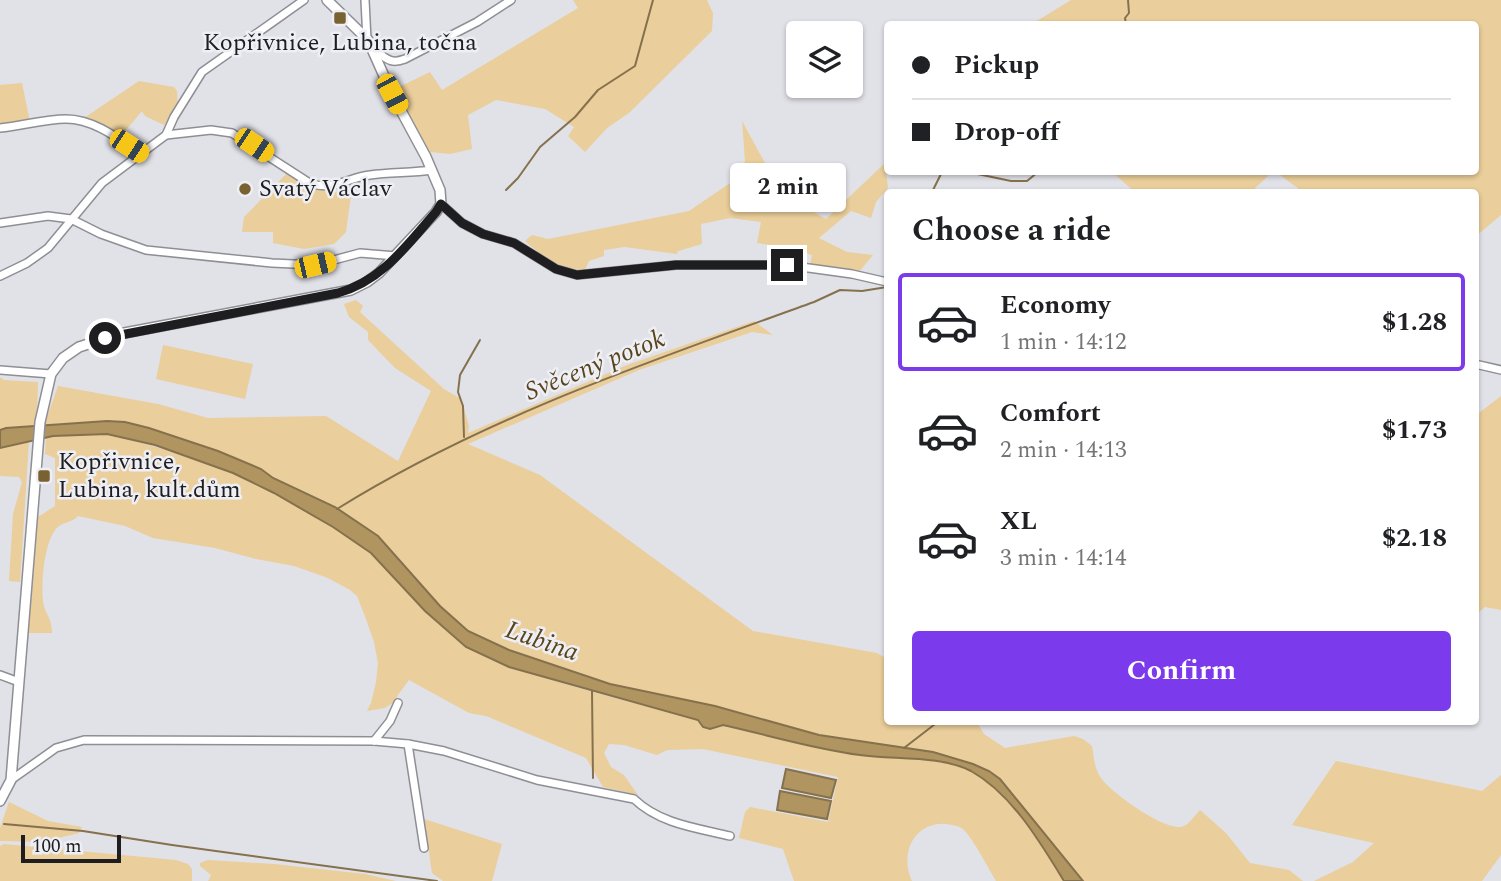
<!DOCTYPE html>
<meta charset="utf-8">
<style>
body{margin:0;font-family:Spectral,serif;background:#f2f2f2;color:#202124;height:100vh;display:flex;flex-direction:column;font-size:26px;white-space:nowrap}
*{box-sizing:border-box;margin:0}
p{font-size:23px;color:#757577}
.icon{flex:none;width:38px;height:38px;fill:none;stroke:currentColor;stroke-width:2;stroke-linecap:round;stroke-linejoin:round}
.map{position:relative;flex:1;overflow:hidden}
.sheet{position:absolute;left:884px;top:189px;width:595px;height:536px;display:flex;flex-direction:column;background:#fff;border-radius:7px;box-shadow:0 2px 5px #0004}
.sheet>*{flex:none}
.banner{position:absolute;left:884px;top:21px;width:595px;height:154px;border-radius:7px;box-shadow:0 2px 5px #0004;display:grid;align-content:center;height:154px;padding:0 28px;background:#fff}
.buttons{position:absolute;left:786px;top:21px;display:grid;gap:14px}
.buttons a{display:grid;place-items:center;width:77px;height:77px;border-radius:7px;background:#fff;box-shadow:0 2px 5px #0004;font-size:35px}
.scale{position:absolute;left:21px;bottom:18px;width:100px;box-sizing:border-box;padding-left:7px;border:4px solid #1e1e20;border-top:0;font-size:19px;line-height:24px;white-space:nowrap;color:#1e1e20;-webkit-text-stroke:5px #eeeef5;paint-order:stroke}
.end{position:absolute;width:32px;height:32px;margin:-16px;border:9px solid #1e1e20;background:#fff;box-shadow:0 0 0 4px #fff}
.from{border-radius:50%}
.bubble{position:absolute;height:49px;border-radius:7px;background:#fff;box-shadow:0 2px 5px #0004;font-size:23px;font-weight:700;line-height:49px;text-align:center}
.car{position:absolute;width:21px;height:42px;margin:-21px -10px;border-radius:9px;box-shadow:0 0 5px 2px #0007;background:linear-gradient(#f5c518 24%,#345 0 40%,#f5c518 0 76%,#345 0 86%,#f5c518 0)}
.banner b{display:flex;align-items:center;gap:24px;height:66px;font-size:26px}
.banner b+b{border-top:2px solid #e0e0e0}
.banner i{width:18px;height:18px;background:#202124}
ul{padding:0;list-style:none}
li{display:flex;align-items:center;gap:21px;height:98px;margin:0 14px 10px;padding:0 14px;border:4px solid transparent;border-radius:7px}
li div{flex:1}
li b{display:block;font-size:26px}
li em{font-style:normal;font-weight:700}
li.active{border-color:#7c3aed}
li>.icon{width:63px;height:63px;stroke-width:1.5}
h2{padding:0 28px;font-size:32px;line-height:84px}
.primary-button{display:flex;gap:14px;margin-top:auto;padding:14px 28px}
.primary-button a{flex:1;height:80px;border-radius:7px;background:#7c3aed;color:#fff;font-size:28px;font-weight:700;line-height:80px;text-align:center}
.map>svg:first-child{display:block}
.green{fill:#eace9b}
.water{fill:#b19560;stroke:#85714d;stroke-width:2}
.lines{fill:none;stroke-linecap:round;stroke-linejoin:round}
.stream{stroke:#85714d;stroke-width:2}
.minor-casing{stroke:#8e8e95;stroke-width:10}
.tertiary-casing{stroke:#8e8e95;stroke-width:12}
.minor{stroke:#fff;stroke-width:7}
.tertiary{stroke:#fff;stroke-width:9}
.route{stroke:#1e1e20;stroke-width:9}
.poi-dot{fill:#796131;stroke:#eeeef5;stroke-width:2.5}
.labels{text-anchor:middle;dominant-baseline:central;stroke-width:5;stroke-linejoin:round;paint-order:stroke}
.poi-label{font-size:24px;fill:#1e1e20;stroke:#eeeef5;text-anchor:start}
.water-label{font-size:26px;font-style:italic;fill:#59451b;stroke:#eeeef5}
</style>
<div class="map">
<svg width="1501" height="881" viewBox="0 0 1501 881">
<rect width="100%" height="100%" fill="#e1e1e8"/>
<g class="green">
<polygon points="573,0 707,0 713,13 712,31 629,113 607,128 585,152 568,136 574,127 545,109 496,100 468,115 472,149 450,154 430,152 395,89 430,72 442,90 578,8"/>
<polygon points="1071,0 1501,0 1501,215 1475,237 1475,192 1303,192 1276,172 1270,174 1251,192 1135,192 1112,172 1475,172 1475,24 1069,24 1064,22 1061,24 1032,24"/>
<polygon points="139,81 174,87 177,91 178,109 164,125 145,116 142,111 120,137 84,118"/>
<polygon points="22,83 30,122 0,126 0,85"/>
<path d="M742 121 765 163 805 207 826 219 885 163 888 188 876 202 871 218 851 211 819 238 847 252 873 255 859 272 810 265 812 255 784 247 757 243 761 222 730 218 701 224 702 244 678 251 677 254 625 247 604 250V256L589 261 585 270C559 269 544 258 525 241L532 235 548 239 689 211 736 179 745 161Z"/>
<polygon points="288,172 309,186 334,193 356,183 351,195 346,232 334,244 304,249 273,243 273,232 242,232 244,217"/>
<path d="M356 300 363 306 360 312 444 389 461 399 469 426 468 433 627 365 754 321 773 335 752 332 639 370 468 444 540 475 753 631 877 653 887 659V721H976L984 734 1005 748 1074 736 1083 739 1092 746C1094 758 1094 768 1101 778 1110 792 1168 834 1184 826 1190 823 1195 815 1200 810L1226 833 1250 863 1289 870 1303 881H1083L1000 779 989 771 973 764 933 752 819 735 715 706 610 684 509 650 468 631 440 606 378 536 345 513 273 478 260 469 218 451 125 422 62 423 0 430V377L4 380 38 382 37 418 47 417 58 386 158 404 208 418 326 416 398 461 431 391 395 368 368 340V332L349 317 344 304Z"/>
<polygon points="163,345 253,364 245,399 156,379"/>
<polygon points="1501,396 1501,610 1485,607 1478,613 1475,623 1475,416"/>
<path d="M107 434C199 456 296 492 370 553 383 563 393 576 404 588 436 623 467 654 513 668 621 702 732 729 843 752 884 760 929 754 968 770 1005 786 1043 847 1064 881H996C989 869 972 837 963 829 959 826 952 825 947 824 914 821 899 854 912 881H794L783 849 739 838 745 812 750 807 828 822 838 777 703 749 667 750 657 755 624 745 609 744 604 753 611 767 624 775 638 795 603 787 586 758 486 716 469 713 409 680 397 696V700L385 708 367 711 371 703 376 682 378 663 374 642 366 619 357 596 350 590 328 578 294 566 256 559 215 548 153 538 125 526 78 516C73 522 65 522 59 526 44 537 41 584 43 601 44 613 52 617 52 633H28L38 517 55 506V458L45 454 46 437Z"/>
<polygon points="29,442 20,582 9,581 13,514 22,482 19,477 0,476 0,448"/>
<polygon points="1336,761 1482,791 1501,775 1501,855 1482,881 1314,881 1353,862 1374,843 1292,825"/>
<polygon points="9,802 48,821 82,827 79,833 42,842 0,841 0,828"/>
<polygon points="424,819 502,844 492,881 443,881 432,873"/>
<polygon points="4,844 176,860 188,864 192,869 192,881 0,881 0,846"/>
<polygon points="208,860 274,864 365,874 396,881 208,881 211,875 200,866 200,863"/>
</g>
<g class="water">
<path d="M107 421 125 422 149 428 218 451 261 469 273 478 335 507 378 536 440 606 468 631 509 650 610 684 715 706 819 735 933 752 973 764 989 771 1000 779 1083 881H1064C1040 842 1012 794 971 771 940 755 893 760 860 755 814 749 768 735 723 725L710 729 703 727 698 720 509 667 466 647 425 611 371 553 333 527 274 493 233 473 155 445 107 434 53 436 0 448V430L6 428Z"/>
<polygon points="786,769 836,780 831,798 782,788"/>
<polygon points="780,791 831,801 827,819 777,810"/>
</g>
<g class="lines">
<g class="stream">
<polyline points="1126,24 1125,18 1129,13 1128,0"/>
<polyline points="968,172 1011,181 1027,181 1038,172"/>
<polyline points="506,190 518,178 540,147 575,117 598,90 635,66 653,0"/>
<polyline points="932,192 942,172"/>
<polyline points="464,437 463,406 458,392 460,375 480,340"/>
<path d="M337 509C485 417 651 361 814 302L840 290 862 291 887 287"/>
<polyline points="592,691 593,778"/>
<polyline points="904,748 939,721"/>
<polyline points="4,824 83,831 172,845 437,881"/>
</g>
<defs>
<g id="minor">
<polyline points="365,0 367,40"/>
<path d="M374 54 377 52C388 60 392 64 405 59L477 22 511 0"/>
<path d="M0 128C22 126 44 119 66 119 94 119 119 139 141 154"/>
<path d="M166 135 211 130 232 133 311 184C337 190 346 178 370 175 391 172 411 173 432 170"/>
<polyline points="441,204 462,223 483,234 514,243 556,269 577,275 676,265 787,265 852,274 887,282"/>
<polyline points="0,223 48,216 71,219 101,234 146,250 272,263 315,265 360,253 396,256"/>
<polyline points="0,276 27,263 48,248 102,183 166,135 174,117 202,72 304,0"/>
<polyline points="1475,364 1501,370"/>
<polyline points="0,370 51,374"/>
<polyline points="0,675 19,682"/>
<polyline points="374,741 390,721 398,703"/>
<polyline points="408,744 424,848"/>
<path d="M11 780 56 748 84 740 374 741 408 744 444 751 537 780 634 799C660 824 697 828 730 836"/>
</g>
<polyline id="tertiary" points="0,801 11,780 40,422 51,374 63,358 79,347 119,334 351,290 367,282 379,273 436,212 441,204 440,190 426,157 392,94 368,40 327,0"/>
</defs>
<use href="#minor" class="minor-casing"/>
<use href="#tertiary" class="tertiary-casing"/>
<use href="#minor" class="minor"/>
<use href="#tertiary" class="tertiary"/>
</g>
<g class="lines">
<path class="route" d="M105 338 338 293C382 281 407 245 436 212L441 204 462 223 483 234 514 243 556 269 577 275 676 265H787"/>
</g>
<g class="poi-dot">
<rect x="333" y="11" width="14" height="14" rx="3.5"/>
<circle cx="245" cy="189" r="7"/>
<rect x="37" y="469" width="14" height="14" rx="3.5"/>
</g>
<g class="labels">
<g class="poi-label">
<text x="340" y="43" text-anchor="middle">Kopřivnice, Lubina, točna</text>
<text x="259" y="189">Svatý Václav</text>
<text x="58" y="462">Kopřivnice,<tspan x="58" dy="28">Lubina, kult.dům</tspan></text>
</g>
<g class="water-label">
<text transform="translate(595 365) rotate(-22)">Svěcený potok</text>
<text transform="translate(542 641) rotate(19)">Lubina</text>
</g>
</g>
</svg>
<div class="buttons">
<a><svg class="icon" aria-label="layers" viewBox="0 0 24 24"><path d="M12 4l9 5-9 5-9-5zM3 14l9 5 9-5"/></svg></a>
</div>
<div class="scale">100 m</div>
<i class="end from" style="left:105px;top:338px"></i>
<i class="end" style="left:787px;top:265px"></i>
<div class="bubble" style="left:730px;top:163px;width:116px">2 min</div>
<i class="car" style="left:392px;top:94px;rotate:152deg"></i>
<i class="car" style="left:254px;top:145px;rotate:124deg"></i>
<i class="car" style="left:129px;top:146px;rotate:123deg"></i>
<i class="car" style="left:315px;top:265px;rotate:77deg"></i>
<div class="banner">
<b><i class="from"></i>Pickup</b>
<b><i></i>Drop-off</b>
</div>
<section class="sheet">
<h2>Choose a ride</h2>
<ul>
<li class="active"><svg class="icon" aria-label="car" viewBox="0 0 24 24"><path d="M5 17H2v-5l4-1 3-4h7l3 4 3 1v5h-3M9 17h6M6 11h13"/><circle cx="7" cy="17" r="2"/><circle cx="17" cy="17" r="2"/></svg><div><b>Economy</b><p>1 min · 14:12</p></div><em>$1.28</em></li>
<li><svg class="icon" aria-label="car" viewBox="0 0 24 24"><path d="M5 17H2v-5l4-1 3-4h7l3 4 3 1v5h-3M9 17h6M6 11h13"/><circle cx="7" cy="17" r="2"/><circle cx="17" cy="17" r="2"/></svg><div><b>Comfort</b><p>2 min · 14:13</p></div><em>$1.73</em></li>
<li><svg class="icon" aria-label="car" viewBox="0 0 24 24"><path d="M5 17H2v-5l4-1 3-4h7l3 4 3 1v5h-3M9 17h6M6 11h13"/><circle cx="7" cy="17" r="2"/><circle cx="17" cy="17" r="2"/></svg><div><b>XL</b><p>3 min · 14:14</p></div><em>$2.18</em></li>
</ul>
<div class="primary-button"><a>Confirm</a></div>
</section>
</div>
